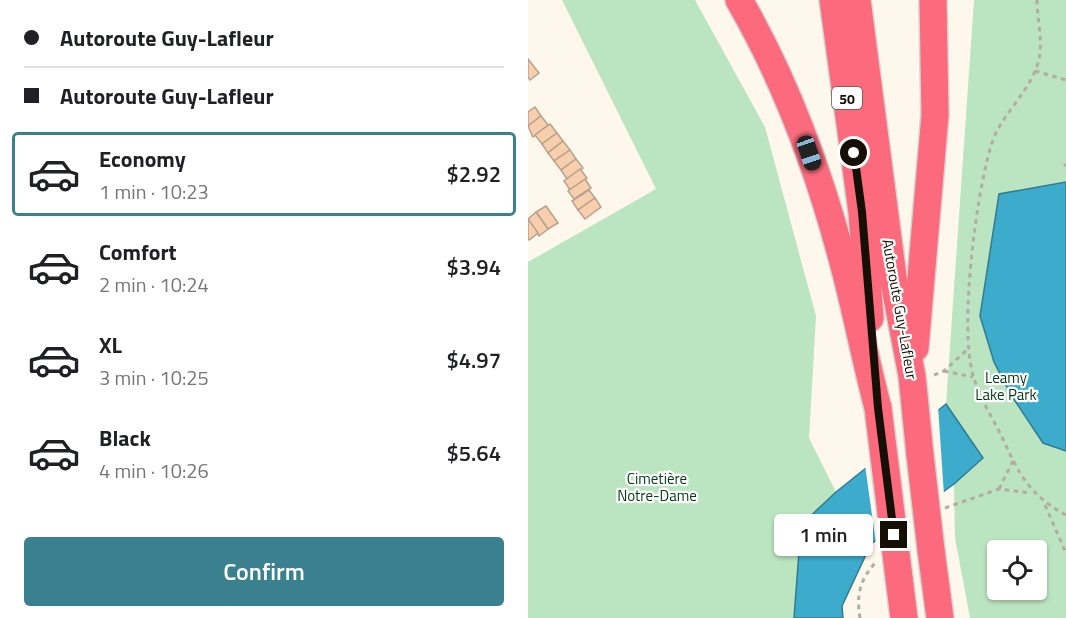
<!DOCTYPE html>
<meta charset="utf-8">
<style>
body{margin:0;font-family:"Titillium Web",sans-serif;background:#f2f2f2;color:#202124;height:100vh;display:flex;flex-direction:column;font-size:22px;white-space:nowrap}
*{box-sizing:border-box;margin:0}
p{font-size:20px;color:#757577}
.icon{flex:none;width:33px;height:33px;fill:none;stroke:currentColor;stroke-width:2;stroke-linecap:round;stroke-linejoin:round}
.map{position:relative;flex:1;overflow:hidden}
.panel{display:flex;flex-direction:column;background:#fff;width:528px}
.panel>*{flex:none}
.hud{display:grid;align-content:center;height:132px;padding:0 24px;background:#fff}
.fabs{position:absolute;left:459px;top:540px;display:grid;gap:12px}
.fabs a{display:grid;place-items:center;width:60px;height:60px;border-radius:6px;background:#fff;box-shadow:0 2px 4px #0004;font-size:30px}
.end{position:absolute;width:27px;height:27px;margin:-14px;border:8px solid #150f06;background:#fff;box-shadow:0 0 0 3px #fff}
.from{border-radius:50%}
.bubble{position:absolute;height:42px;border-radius:6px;background:#fff;box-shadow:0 2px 4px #0004;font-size:20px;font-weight:600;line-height:42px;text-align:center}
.car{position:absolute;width:18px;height:36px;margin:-18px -9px;border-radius:8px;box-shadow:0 0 4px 2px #0007;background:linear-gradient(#222 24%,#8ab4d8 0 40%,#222 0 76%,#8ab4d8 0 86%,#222 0)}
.hud b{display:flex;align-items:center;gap:21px;height:57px;font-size:22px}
.hud b+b{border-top:2px solid #e0e0e0}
.hud i{width:15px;height:15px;background:#202124}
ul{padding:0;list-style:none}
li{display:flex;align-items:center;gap:18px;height:84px;margin:0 12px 9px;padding:0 12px;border:3px solid transparent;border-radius:6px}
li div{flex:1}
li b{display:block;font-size:22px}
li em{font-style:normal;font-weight:600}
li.selected{border-color:#3b808e}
li>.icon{width:54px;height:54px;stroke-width:1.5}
.cta{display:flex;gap:12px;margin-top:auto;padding:12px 24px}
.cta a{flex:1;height:69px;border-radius:6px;background:#3b808e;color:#fff;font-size:24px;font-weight:600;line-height:69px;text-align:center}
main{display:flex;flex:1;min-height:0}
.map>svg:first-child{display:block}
.green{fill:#bbe4c1;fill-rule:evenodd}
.water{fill:#3dabcb;stroke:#317c90;stroke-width:1.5}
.pier{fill:#fdf7ec}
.building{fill:#f8cfad;stroke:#b8a08d;stroke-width:1.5}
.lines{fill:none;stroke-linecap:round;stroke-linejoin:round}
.highway-casing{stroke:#d5d4d2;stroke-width:30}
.path{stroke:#b2aca1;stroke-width:3;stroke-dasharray:4.5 4.5;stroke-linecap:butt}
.highway{stroke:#fb6b7d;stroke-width:27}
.highway-bridge-casing{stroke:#d5d4d2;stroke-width:30;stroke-linecap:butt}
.highway-bridge{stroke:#fb6b7d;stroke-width:27}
.route{stroke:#150f06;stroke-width:8}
.labels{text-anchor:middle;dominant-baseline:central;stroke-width:4.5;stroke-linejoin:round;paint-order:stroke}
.shield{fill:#fff;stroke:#5b5751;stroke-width:1.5}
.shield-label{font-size:14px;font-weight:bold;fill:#150f06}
.street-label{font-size:15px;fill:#150f06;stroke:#fff}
.park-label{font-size:15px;fill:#033915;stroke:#fff}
</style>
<main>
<section class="panel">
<div class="hud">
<b><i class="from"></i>Autoroute Guy-Lafleur</b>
<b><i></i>Autoroute Guy-Lafleur</b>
</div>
<ul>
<li class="selected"><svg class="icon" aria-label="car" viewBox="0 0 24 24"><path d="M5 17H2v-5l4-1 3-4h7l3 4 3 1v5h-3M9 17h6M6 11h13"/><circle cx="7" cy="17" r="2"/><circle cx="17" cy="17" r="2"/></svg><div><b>Economy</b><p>1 min · 10:23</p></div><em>$2.92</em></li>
<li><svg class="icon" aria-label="car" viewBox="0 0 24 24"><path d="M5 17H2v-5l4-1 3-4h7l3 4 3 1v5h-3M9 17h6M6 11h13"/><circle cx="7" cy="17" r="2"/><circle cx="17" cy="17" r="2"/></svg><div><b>Comfort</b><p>2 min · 10:24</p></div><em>$3.94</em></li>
<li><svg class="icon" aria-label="car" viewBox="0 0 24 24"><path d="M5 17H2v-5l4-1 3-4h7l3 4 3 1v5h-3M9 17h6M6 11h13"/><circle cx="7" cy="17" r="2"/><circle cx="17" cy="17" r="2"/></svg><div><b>XL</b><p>3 min · 10:25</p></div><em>$4.97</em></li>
<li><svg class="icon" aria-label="car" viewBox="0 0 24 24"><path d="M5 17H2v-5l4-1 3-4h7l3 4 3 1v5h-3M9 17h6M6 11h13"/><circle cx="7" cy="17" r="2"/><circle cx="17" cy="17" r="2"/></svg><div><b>Black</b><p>4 min · 10:26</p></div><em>$5.64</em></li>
</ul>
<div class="cta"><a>Confirm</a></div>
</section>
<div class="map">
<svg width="538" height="618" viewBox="0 0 538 618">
<rect width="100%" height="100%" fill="#fdf7ec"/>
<g class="green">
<polygon points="34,0 167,0 237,127 288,316 281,438 308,492 273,525 266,618 0,618 0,262 128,189"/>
<path d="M446 0H538V618H442L427 538 426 484 455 458 418 404ZM470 550H508V590H470Z"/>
</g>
<g class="water">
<polygon points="538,182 538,451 515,443 483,395 466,362 452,316 471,194"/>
<polygon points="418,404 455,458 426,484 343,544 314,606 315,618 266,618 273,525 308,492"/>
</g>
<polygon class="pier" points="410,406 416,495 348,544 337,465"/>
<g class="building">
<polygon points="0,59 11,73 2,80 0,77"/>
<polygon points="7,107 13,116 0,126 0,112"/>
<polygon points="13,116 20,125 5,137 0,126"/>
<polygon points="22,124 29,133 14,144 7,135"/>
<polygon points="29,133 35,141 20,153 14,144"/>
<polygon points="35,141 42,150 26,161 20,153"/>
<polygon points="42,150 48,159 33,170 26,161"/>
<polygon points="48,159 55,168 39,179 33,170"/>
<polygon points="52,169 59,178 42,190 36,181"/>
<polygon points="57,179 63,188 46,199 40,191"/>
<polygon points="61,190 67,198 50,210 44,201"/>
<polygon points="67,198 73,207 57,219 50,210"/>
<polygon points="18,206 30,223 20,229 8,212"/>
<polygon points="8,212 20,229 11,236 0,219"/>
<polygon points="0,219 10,233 1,240 0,239"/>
</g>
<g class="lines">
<defs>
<g id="highway">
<path d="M211 0C258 81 291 171 315 262 328 310 337 359 350 408"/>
<polyline points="305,0 334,212 342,318"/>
<polyline points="329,0 365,277 384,376 392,455"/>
<polyline points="387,348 407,115 405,0"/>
<polyline points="403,550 412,618"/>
<polyline points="371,578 376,618"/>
</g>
</defs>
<use href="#highway" class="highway-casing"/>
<g class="path">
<path d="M509 0C509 19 515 40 511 59 503 93 472 114 463 146 448 195 431 327 445 375 451 397 464 417 474 437 491 474 501 495 538 515"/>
<polyline points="507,71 538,80"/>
<polyline points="536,166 538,164"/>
<polyline points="416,371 445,377"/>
<polyline points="406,375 416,371 441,348"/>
<polyline points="471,489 485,461"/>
<polyline points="517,505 538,553"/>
<polyline points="417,508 471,489 503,493"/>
<path d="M332 618C328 595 332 579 348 562"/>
</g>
<use href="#highway" class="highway"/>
<defs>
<g id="highway-bridge">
<polyline points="350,408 371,578"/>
<polyline points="392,455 403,550"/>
</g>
</defs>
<use href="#highway-bridge" class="highway-bridge-casing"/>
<use href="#highway-bridge" class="highway-bridge"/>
</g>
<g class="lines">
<polyline class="route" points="326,153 334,212 350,408 366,535"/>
</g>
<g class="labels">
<rect class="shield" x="304" y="87" width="30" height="22" rx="4.5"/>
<g class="shield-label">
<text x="319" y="98">50</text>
</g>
<g class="street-label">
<text transform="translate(372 309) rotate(80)">Autoroute Guy-Lafleur</text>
</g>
<g class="park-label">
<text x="478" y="377">Leamy<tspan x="478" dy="17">Lake Park</tspan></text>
<text x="129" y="478">Cimetière<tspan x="129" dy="17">Notre-Dame</tspan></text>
</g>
</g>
</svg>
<div class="fabs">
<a><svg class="icon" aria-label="locate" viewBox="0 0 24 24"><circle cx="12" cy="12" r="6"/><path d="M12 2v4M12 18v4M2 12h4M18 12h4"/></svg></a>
</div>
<i class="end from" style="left:326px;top:153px"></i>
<i class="end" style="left:366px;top:535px"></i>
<div class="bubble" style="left:246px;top:514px;width:99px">1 min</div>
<i class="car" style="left:281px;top:153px;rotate:161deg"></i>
</div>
</main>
